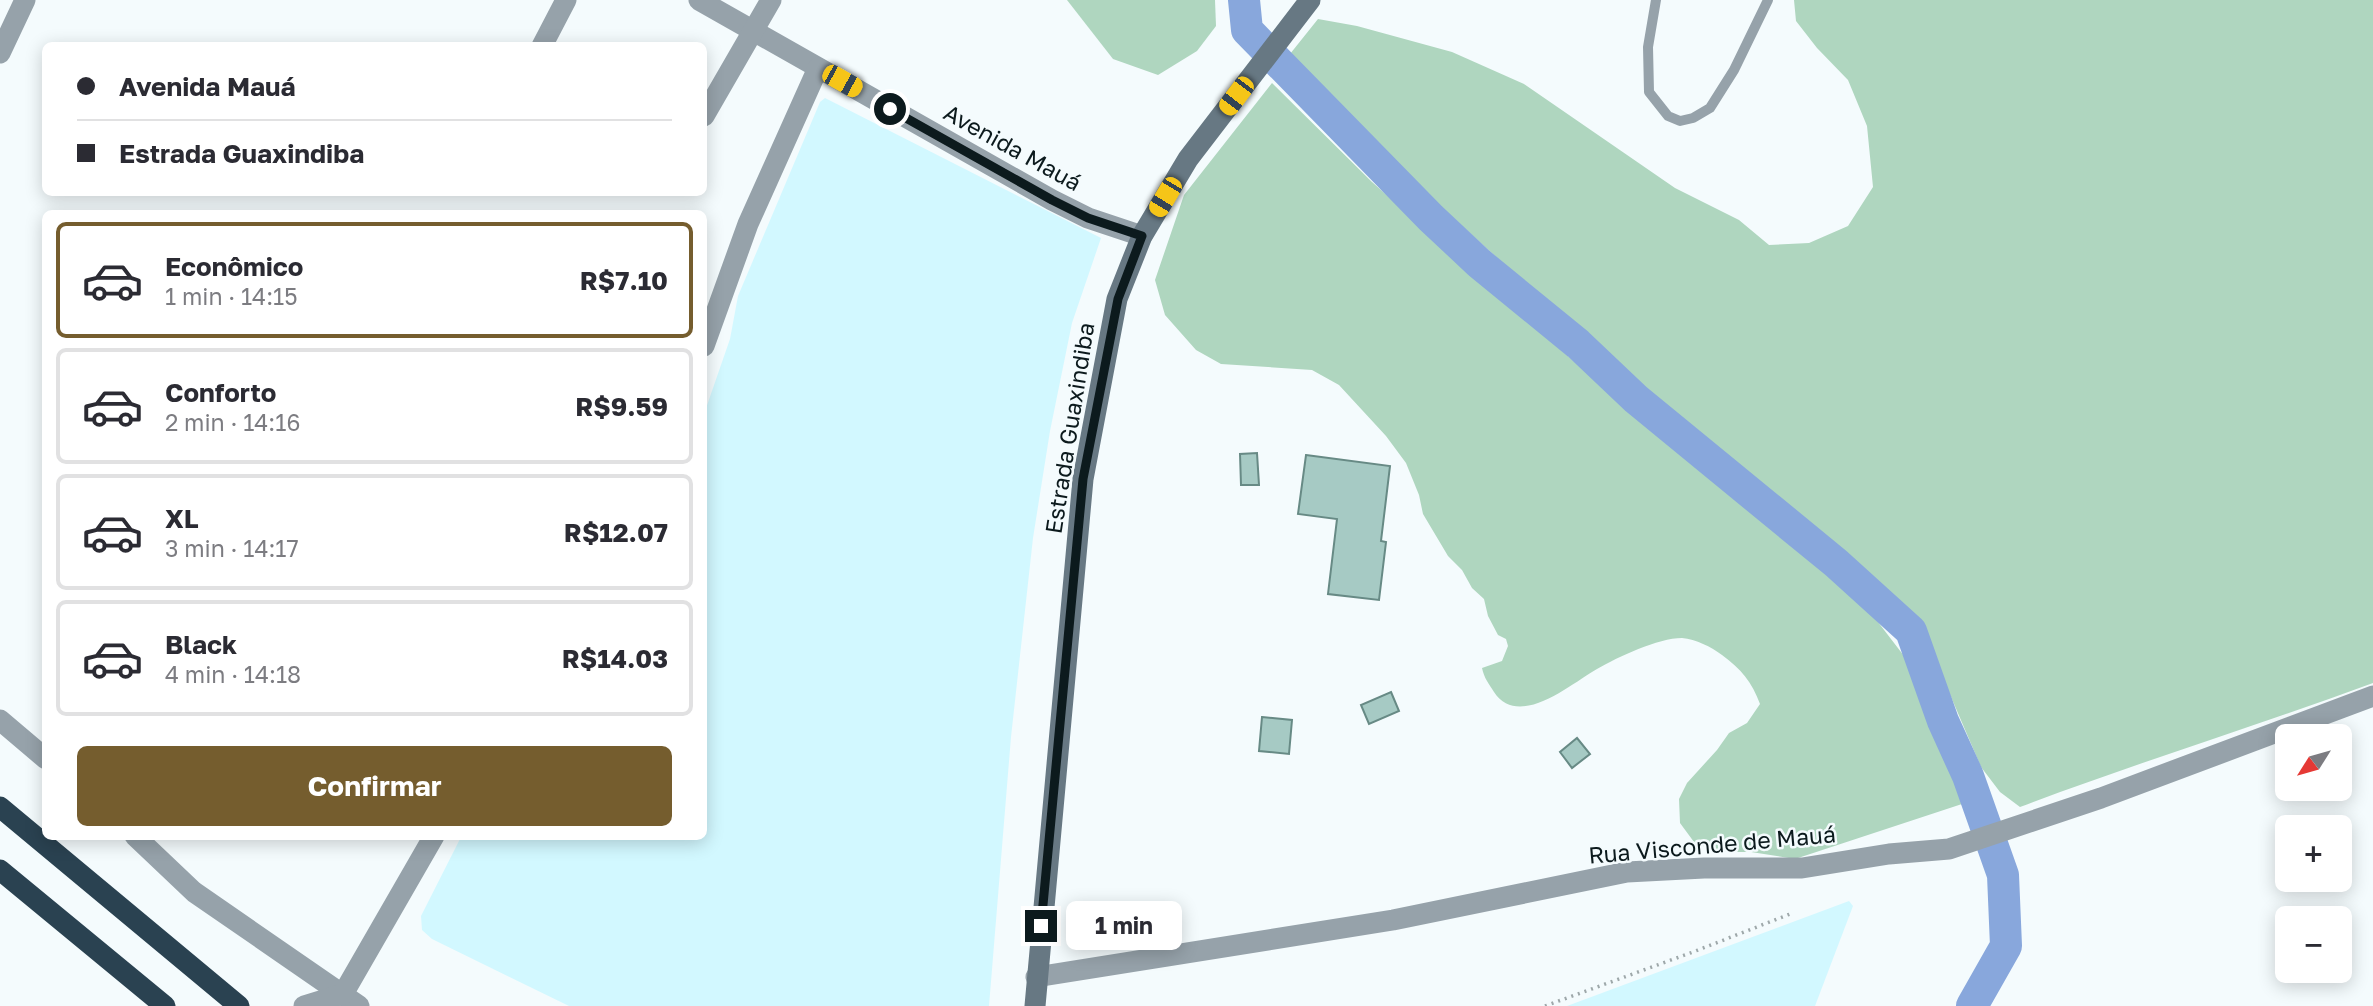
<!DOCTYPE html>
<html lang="pt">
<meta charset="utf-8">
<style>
body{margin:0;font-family:"Golos Text",sans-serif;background:#f2f2f3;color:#2b2b33;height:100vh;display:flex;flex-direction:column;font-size:26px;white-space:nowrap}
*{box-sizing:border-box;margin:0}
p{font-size:23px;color:#7c7c81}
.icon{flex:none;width:38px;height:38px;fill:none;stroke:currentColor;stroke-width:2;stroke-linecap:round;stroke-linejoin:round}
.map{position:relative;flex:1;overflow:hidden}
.sheet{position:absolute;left:42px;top:210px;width:665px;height:630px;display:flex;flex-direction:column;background:#fff;border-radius:10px;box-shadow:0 4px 18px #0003}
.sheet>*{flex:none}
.hud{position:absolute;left:42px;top:42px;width:665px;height:154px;border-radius:10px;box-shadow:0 4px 18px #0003;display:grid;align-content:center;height:154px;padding:0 35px;background:#fff}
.needle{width:46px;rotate:233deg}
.buttons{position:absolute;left:2275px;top:724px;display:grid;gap:14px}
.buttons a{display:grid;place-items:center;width:77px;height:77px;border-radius:10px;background:#fff;box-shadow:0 4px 18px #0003;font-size:35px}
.end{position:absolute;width:32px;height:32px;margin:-16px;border:9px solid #0c1a1d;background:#fff;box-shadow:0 0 0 4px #fff}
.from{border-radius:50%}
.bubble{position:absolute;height:49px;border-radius:10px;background:#fff;box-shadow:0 4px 18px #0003;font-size:23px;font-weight:700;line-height:49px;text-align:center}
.car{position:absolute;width:21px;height:42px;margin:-21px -10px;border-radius:9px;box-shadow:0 0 5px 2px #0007;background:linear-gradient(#f5c518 24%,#345 0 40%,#f5c518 0 76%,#345 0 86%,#f5c518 0)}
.hud b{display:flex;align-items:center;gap:24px;height:66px;font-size:26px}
.hud b+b{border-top:2px solid #e1e1e2}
.hud i{width:18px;height:18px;background:#2b2b33}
ul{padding:12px 0 0;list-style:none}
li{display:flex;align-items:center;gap:21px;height:116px;margin:0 14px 10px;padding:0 21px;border:4px solid #e1e1e2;border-radius:10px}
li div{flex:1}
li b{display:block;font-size:26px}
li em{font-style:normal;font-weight:700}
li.active{border-color:#755d2e}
li>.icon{width:63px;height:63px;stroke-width:1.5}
.cta{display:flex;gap:14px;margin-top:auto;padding:14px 35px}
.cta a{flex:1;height:80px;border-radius:10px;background:#755d2e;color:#fff;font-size:28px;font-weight:700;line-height:80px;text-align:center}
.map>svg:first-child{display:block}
.built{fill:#d2f8ff}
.green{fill:#afd6bf}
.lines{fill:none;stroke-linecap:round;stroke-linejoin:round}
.river{stroke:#88a7dc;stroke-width:32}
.building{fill:#a6cac4;stroke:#678a85;stroke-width:2}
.path{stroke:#9ea8aa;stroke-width:3.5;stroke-dasharray:2 5;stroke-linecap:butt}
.lane{stroke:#96a2aa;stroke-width:10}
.street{stroke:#96a2aa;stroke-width:21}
.secondary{stroke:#677883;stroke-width:21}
.highway{stroke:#2a4251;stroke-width:21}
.route{stroke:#0c1a1d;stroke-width:9}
.labels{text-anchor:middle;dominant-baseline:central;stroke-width:5;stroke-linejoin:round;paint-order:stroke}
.street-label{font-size:23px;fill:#0c1a1d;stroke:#f4fbfd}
</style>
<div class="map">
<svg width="2373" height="1006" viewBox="0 0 2373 1006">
<rect width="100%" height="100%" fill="#f4fbfd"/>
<g class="built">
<polygon points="825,98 1101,238 1072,323 1050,431 1033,538 1011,737 989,1006 569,1006 432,939 422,930 421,916 461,837 704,836 704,414 730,339 738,296 820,102"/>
<polygon points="1849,901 1853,906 1815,1006 1567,1006"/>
</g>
<g class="green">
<polygon points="1067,0 1215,0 1216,26 1197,51 1158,75 1113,59"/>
<path d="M1794 0H2373V683C2256 726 2136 763 2020 807L2000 792 1981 767 1931 650 1871 586 1648 395 1429 196 1290 54 1318 19 1357 26 1452 52 1524 84 1675 188 1739 220 1769 245 1809 243 1848 226 1873 187 1867 126 1848 80 1817 48 1796 21Z"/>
<path d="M1272 83 1372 182 1578 365 1868 609 1914 669 1962 804 1795 859 1751 852H1717L1694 842 1680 823 1679 799 1687 783 1717 750 1729 733 1747 723 1760 704C1752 682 1741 669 1722 655 1711 647 1696 639 1682 638 1658 638 1618 657 1597 669 1572 683 1519 730 1494 692 1489 684 1484 678 1482 668L1502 661 1508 646 1506 639 1498 635 1488 616 1484 599 1472 588 1462 570 1448 556 1423 514 1419 495 1406 463 1386 436 1339 385 1312 370 1221 364 1196 350 1165 315 1155 280 1184 195Z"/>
</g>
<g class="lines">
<polyline class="river" points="1244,0 1247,30 1431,218 1479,263 1578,344 1636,399 1836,563 1911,631 1943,721 1968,776 2003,875 2006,946 1972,1006"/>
</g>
<g class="building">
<polygon points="1257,453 1259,485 1241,485 1240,454"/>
<polygon points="1306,455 1390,466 1381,541 1386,542 1379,600 1328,594 1337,519 1298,514"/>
<polygon points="1391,692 1399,711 1369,724 1361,705"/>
<polygon points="1262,717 1292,720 1289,754 1259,751"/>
<polygon points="1577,738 1590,754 1572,768 1560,752"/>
</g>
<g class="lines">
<polyline class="path" points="1545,1006 1693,952 1790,914"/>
<polyline class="lane" points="1656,0 1648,47 1649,92 1668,116 1680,121 1693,118 1710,108 1734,70 1768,0"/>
<g class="street">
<polyline points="699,0 1052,200 1088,218 1142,236"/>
<polyline points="542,46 566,0"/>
<polyline points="0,53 25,0"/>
<polyline points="704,116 771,0"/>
<polyline points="704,346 748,224 818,68"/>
<polyline points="0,720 46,759"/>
<polyline points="135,836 194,892 359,1006"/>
<polyline points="1036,977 1393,920 1627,872 1704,868 1802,868 1889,854 1949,849 2101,798 2373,696"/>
<polyline points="304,1006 343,994 434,836"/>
</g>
<polyline class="secondary" points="1035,1006 1083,479 1117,299 1142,236 1188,159 1310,0"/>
<g class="highway">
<polyline points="0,807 239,1006"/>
<polyline points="0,870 165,1006"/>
</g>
</g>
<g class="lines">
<polyline class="route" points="890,109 1052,200 1088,218 1142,236 1118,299 1083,479 1041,926"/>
</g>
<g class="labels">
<g class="street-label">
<text transform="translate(1013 147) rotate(29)">Avenida Mauá</text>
<text transform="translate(1069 428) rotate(-81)">Estrada Guaxindiba</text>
<text transform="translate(1712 844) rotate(-5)">Rua Visconde de Mauá</text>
</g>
</g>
</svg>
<div class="buttons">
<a><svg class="needle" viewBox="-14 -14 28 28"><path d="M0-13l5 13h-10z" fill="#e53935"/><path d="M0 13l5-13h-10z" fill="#7c7c81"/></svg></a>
<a>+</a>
<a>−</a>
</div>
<i class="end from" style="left:890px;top:109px"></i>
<i class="end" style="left:1041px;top:926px"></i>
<div class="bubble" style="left:1066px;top:901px;width:116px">1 min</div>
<i class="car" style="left:842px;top:81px;rotate:119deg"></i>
<i class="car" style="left:1236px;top:96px;rotate:217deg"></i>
<i class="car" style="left:1165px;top:197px;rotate:211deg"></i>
<div class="hud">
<b><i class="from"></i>Avenida Mauá</b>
<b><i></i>Estrada Guaxindiba</b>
</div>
<section class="sheet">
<ul>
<li class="active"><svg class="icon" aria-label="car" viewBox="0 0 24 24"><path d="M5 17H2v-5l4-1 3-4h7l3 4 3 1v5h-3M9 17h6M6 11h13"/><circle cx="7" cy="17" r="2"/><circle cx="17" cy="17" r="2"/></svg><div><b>Econômico</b><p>1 min · 14:15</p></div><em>R$7.10</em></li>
<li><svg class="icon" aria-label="car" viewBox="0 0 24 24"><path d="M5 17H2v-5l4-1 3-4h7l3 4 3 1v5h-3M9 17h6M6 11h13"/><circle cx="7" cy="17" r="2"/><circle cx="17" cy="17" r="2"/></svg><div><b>Conforto</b><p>2 min · 14:16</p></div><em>R$9.59</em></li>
<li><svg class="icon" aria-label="car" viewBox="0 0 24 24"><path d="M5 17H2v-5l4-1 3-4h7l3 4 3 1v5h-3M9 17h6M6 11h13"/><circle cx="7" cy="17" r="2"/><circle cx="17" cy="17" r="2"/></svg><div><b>XL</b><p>3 min · 14:17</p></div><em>R$12.07</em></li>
<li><svg class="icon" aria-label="car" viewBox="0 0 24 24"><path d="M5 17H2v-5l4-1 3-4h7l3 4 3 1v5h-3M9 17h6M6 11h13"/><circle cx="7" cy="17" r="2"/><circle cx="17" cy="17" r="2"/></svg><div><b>Black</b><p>4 min · 14:18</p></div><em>R$14.03</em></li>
</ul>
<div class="cta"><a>Confirmar</a></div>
</section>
</div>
